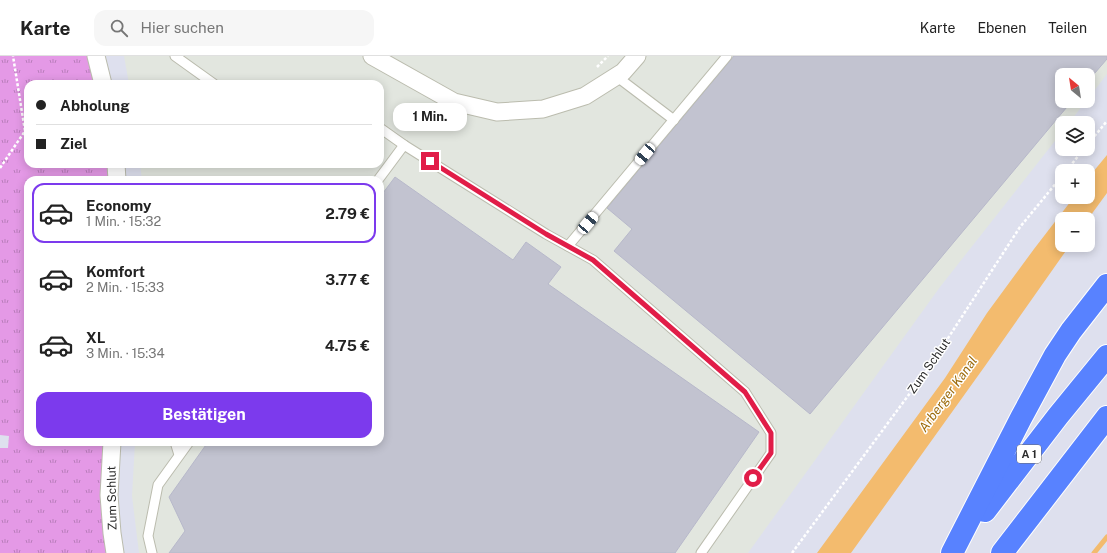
<!DOCTYPE html>
<html lang="de">
<meta charset="utf-8">
<style>
body{margin:0;font-family:"Public Sans",sans-serif;background:#f6f6f6;color:#222;height:100vh;display:flex;flex-direction:column;font-size:15px;white-space:nowrap}
*{box-sizing:border-box;margin:0}
p{font-size:13px;color:#767676}
.icon{flex:none;width:22px;height:22px;fill:none;stroke:currentColor;stroke-width:2;stroke-linecap:round;stroke-linejoin:round}
.map{position:relative;flex:1;overflow:hidden}
.drawer{position:absolute;left:24px;top:120px;width:360px;height:270px;display:flex;flex-direction:column;background:#fff;border-radius:12px;box-shadow:0 2px 10px #0003}
.drawer>*{flex:none}
.guide{position:absolute;left:24px;top:24px;width:360px;height:88px;border-radius:12px;box-shadow:0 2px 10px #0003;display:grid;align-content:center;height:88px;padding:0 12px;background:#fff}
.needle{width:26px;rotate:330deg}
.fabs{position:absolute;left:1055px;top:12px;display:grid;gap:8px}
.fabs a{display:grid;place-items:center;width:40px;height:40px;border-radius:8px;background:#fff;box-shadow:0 2px 10px #0003;font-size:20px}
.end{position:absolute;width:18px;height:18px;margin:-9px;border:5px solid #e11d48;background:#fff;box-shadow:0 0 0 2px #fff}
.from{border-radius:50%}
.bubble{position:absolute;height:28px;border-radius:12px;background:#fff;box-shadow:0 2px 10px #0003;font-size:13px;font-weight:700;line-height:28px;text-align:center}
.car{position:absolute;width:12px;height:24px;margin:-12px -6px;border-radius:5px;box-shadow:0 0 3px 1px #0007;background:linear-gradient(#fff 24%,#345 0 40%,#fff 0 76%,#345 0 86%,#fff 0)}
.guide b{display:flex;align-items:center;gap:14px;height:38px;font-size:15px}
.guide b+b{border-top:1px solid #e0e0e0}
.guide i{width:10px;height:10px;background:#222}
ul{padding:7px 0 0;list-style:none}
li{display:flex;align-items:center;gap:12px;height:60px;margin:0 8px 6px;padding:0 4px;border:2px solid transparent;border-radius:12px}
li div{flex:1}
li b{display:block;font-size:15px}
li em{font-style:normal;font-weight:700}
li.on{border-color:#7c3aed}
li>.icon{width:36px;height:36px;stroke-width:1.5}
.cta{display:flex;gap:8px;margin-top:auto;padding:8px 12px}
.cta a{flex:1;height:46px;border-radius:12px;background:#7c3aed;color:#fff;font-size:16px;font-weight:700;line-height:46px;text-align:center}
header{display:flex;align-items:center;gap:24px;box-sizing:border-box;height:56px;padding:0 20px;background:#fff;border-bottom:1px solid #e0e0e0}
header strong{font-size:19px}
nav{display:flex;gap:22px;margin-inline-start:auto;font-size:14px}
.search{width:280px;height:36px;background:#f6f6f6;display:flex;align-items:center;gap:10px;box-sizing:border-box;padding:0 14px;border-radius:12px;color:#767676;font-size:15px}
.map>svg:first-child{display:block}
.industrial{fill:#e2e6df}
.grass{fill:url(#grass-tufts)}
.water{fill:#f3bb6e}
.lines{fill:none;stroke-linecap:round;stroke-linejoin:round}
.stream{stroke:#f3bb6e;stroke-width:5}
.building{fill:#c2c3d0;stroke:#b7b8ca}
.service-casing{stroke:#bbbcae;stroke-width:11}
.minor-casing{stroke:#bbbcae;stroke-width:19}
.motorway-casing{stroke:#fff;stroke-width:24}
.path{stroke:#fff;stroke-width:2.5;stroke-dasharray:3 2;stroke-linecap:butt}
.service{stroke:#fff;stroke-width:9}
.minor{stroke:#fff;stroke-width:17}
.motorway{stroke:#5882ff;stroke-width:22}
.route{stroke:#e11d48;stroke-width:5}
.labels{text-anchor:middle;dominant-baseline:central;stroke-width:3;stroke-linejoin:round;paint-order:stroke}
.shield{fill:#fff;stroke:#6b6b6b;stroke-width:1}
.shield-label{font-size:11px;font-weight:bold;fill:#2c2c2c}
.street-label{font-size:12px;fill:#2c2c2c;stroke:#fff}
.water-label{font-size:13px;font-style:italic;fill:#9c6a09;stroke:#fff}
</style>
<header>
<strong>Karte</strong>
<div class="search"><svg class="icon" aria-label="search" viewBox="0 0 24 24"><circle cx="10" cy="10" r="6"/><path d="M15 15l6 6"/></svg>Hier suchen</div>
<nav><a>Karte</a><a>Ebenen</a><a>Teilen</a></nav>
</header>
<div class="map">
<svg width="1107" height="497" viewBox="0 0 1107 497">
<defs>
<pattern id="grass-tufts" width="24" height="20" patternUnits="userSpaceOnUse"><rect width="24" height="20" fill="#e499e6"/><path d="M3 7l-1-3M5 7V3M7 7l1-3M15 17l-1-3M17 17v-4M19 17l1-3" fill="none" stroke="#b97dbb"/></pattern>
</defs>
<rect width="100%" height="100%" fill="#dee0ee"/>
<polygon class="industrial" points="124,0 1107,0 1107,18 1088,43 1088,19 1062,19 1062,45 1086,45 1069,67 1062,67 1062,76 940,231 748,497 139,497 132,440 135,386 380,386 380,124 142,124 140,108 380,108 380,28 129,28"/>
<polygon class="grass" points="0,0 89,0 96,28 28,28 28,108 108,108 110,124 28,124 28,386 104,386 109,497 0,497 0,392 8,392 9,380 0,379"/>
<polygon class="water" points="1107,99 1107,137 1088,163 1062,163 1062,189 1070,189 985,310 851,497 817,497 945,322 987,257 1034,193 1074,141 1088,141 1088,122"/>
<g class="lines">
<polyline class="stream" points="1094,497 1107,481"/>
</g>
<g class="building">
<polygon points="734,0 1107,0 1107,3 1088,25 1088,19 1062,19 1062,45 1072,45 810,358 614,195 632,173 607,152"/>
<polygon points="395,121 513,204 526,186 561,211 548,228 759,376 675,497 169,497 185,475 169,441 208,386 380,386 380,141"/>
</g>
<g class="lines">
<defs>
<g id="service">
<polyline points="175,0 214,28"/>
<polyline points="616,20 674,64"/>
<polyline points="380,72 404,89 546,178 593,204 745,336 771,377 771,397 701,497"/>
<polyline points="378,124 404,89"/>
<polyline points="568,190 727,0"/>
<polyline points="175,386 179,399"/>
<polyline points="152,497 148,480 158,429 189,386"/>
</g>
<g id="minor">
<polyline points="96,0 103,28"/>
<polyline points="372,0 454,46 497,56 543,53 585,40 623,16 637,0"/>
<polyline points="116,108 117,124"/>
<polyline points="112,386 109,439 112,477 115,497"/>
</g>
<g id="motorway">
<polyline points="985,455 1058,360 1107,300"/>
<polyline points="952,497 1021,362 1055,299 1071,275 1107,229"/>
<polyline points="1002,497 1107,361"/>
</g>
</defs>
<use href="#service" class="service-casing"/>
<use href="#minor" class="minor-casing"/>
<use href="#motorway" class="motorway-casing"/>
<g class="path">
<polyline points="597,11 608,0"/>
<polyline points="1088,88 1107,65"/>
<polyline points="0,112 25,75 13,0"/>
<polyline points="1066,115 1084,93"/>
<polyline points="792,497 930,310 1020,171 1062,120"/>
</g>
<use href="#service" class="service"/>
<use href="#minor" class="minor"/>
<use href="#motorway" class="motorway"/>
</g>
<g class="lines">
<polyline class="route" points="430,105 546,178 593,204 745,336 771,377 771,397 753,422"/>
</g>
<g class="labels">
<rect class="shield" x="1017" y="389" width="24" height="18" rx="3"/>
<g class="shield-label">
<text x="1029" y="398">A 1</text>
</g>
<g class="street-label">
<text transform="translate(929 310) rotate(-55)">Zum Schlut</text>
<text transform="translate(112 442) rotate(-91)">Zum Schlut</text>
</g>
<g class="water-label">
<text transform="translate(948 338) rotate(-54)">Arberger Kanal</text>
</g>
</g>
</svg>
<div class="fabs">
<a><svg class="needle" viewBox="-14 -14 28 28"><path d="M0-13l5 13h-10z" fill="#e53935"/><path d="M0 13l5-13h-10z" fill="#767676"/></svg></a>
<a><svg class="icon" aria-label="layers" viewBox="0 0 24 24"><path d="M12 4l9 5-9 5-9-5zM3 14l9 5 9-5"/></svg></a>
<a>+</a>
<a>−</a>
</div>
<i class="end from" style="left:753px;top:422px"></i>
<i class="end" style="left:430px;top:105px"></i>
<div class="bubble" style="left:393px;top:47px;width:74px">1 Min.</div>
<i class="car" style="left:645px;top:98px;rotate:220deg"></i>
<i class="car" style="left:588px;top:167px;rotate:40deg"></i>
<div class="guide">
<b><i class="from"></i>Abholung</b>
<b><i></i>Ziel</b>
</div>
<section class="drawer">
<ul>
<li class="on"><svg class="icon" aria-label="car" viewBox="0 0 24 24"><path d="M5 17H2v-5l4-1 3-4h7l3 4 3 1v5h-3M9 17h6M6 11h13"/><circle cx="7" cy="17" r="2"/><circle cx="17" cy="17" r="2"/></svg><div><b>Economy</b><p>1 Min. · 15:32</p></div><em>2.79 €</em></li>
<li><svg class="icon" aria-label="car" viewBox="0 0 24 24"><path d="M5 17H2v-5l4-1 3-4h7l3 4 3 1v5h-3M9 17h6M6 11h13"/><circle cx="7" cy="17" r="2"/><circle cx="17" cy="17" r="2"/></svg><div><b>Komfort</b><p>2 Min. · 15:33</p></div><em>3.77 €</em></li>
<li><svg class="icon" aria-label="car" viewBox="0 0 24 24"><path d="M5 17H2v-5l4-1 3-4h7l3 4 3 1v5h-3M9 17h6M6 11h13"/><circle cx="7" cy="17" r="2"/><circle cx="17" cy="17" r="2"/></svg><div><b>XL</b><p>3 Min. · 15:34</p></div><em>4.75 €</em></li>
</ul>
<div class="cta"><a>Bestätigen</a></div>
</section>
</div>
